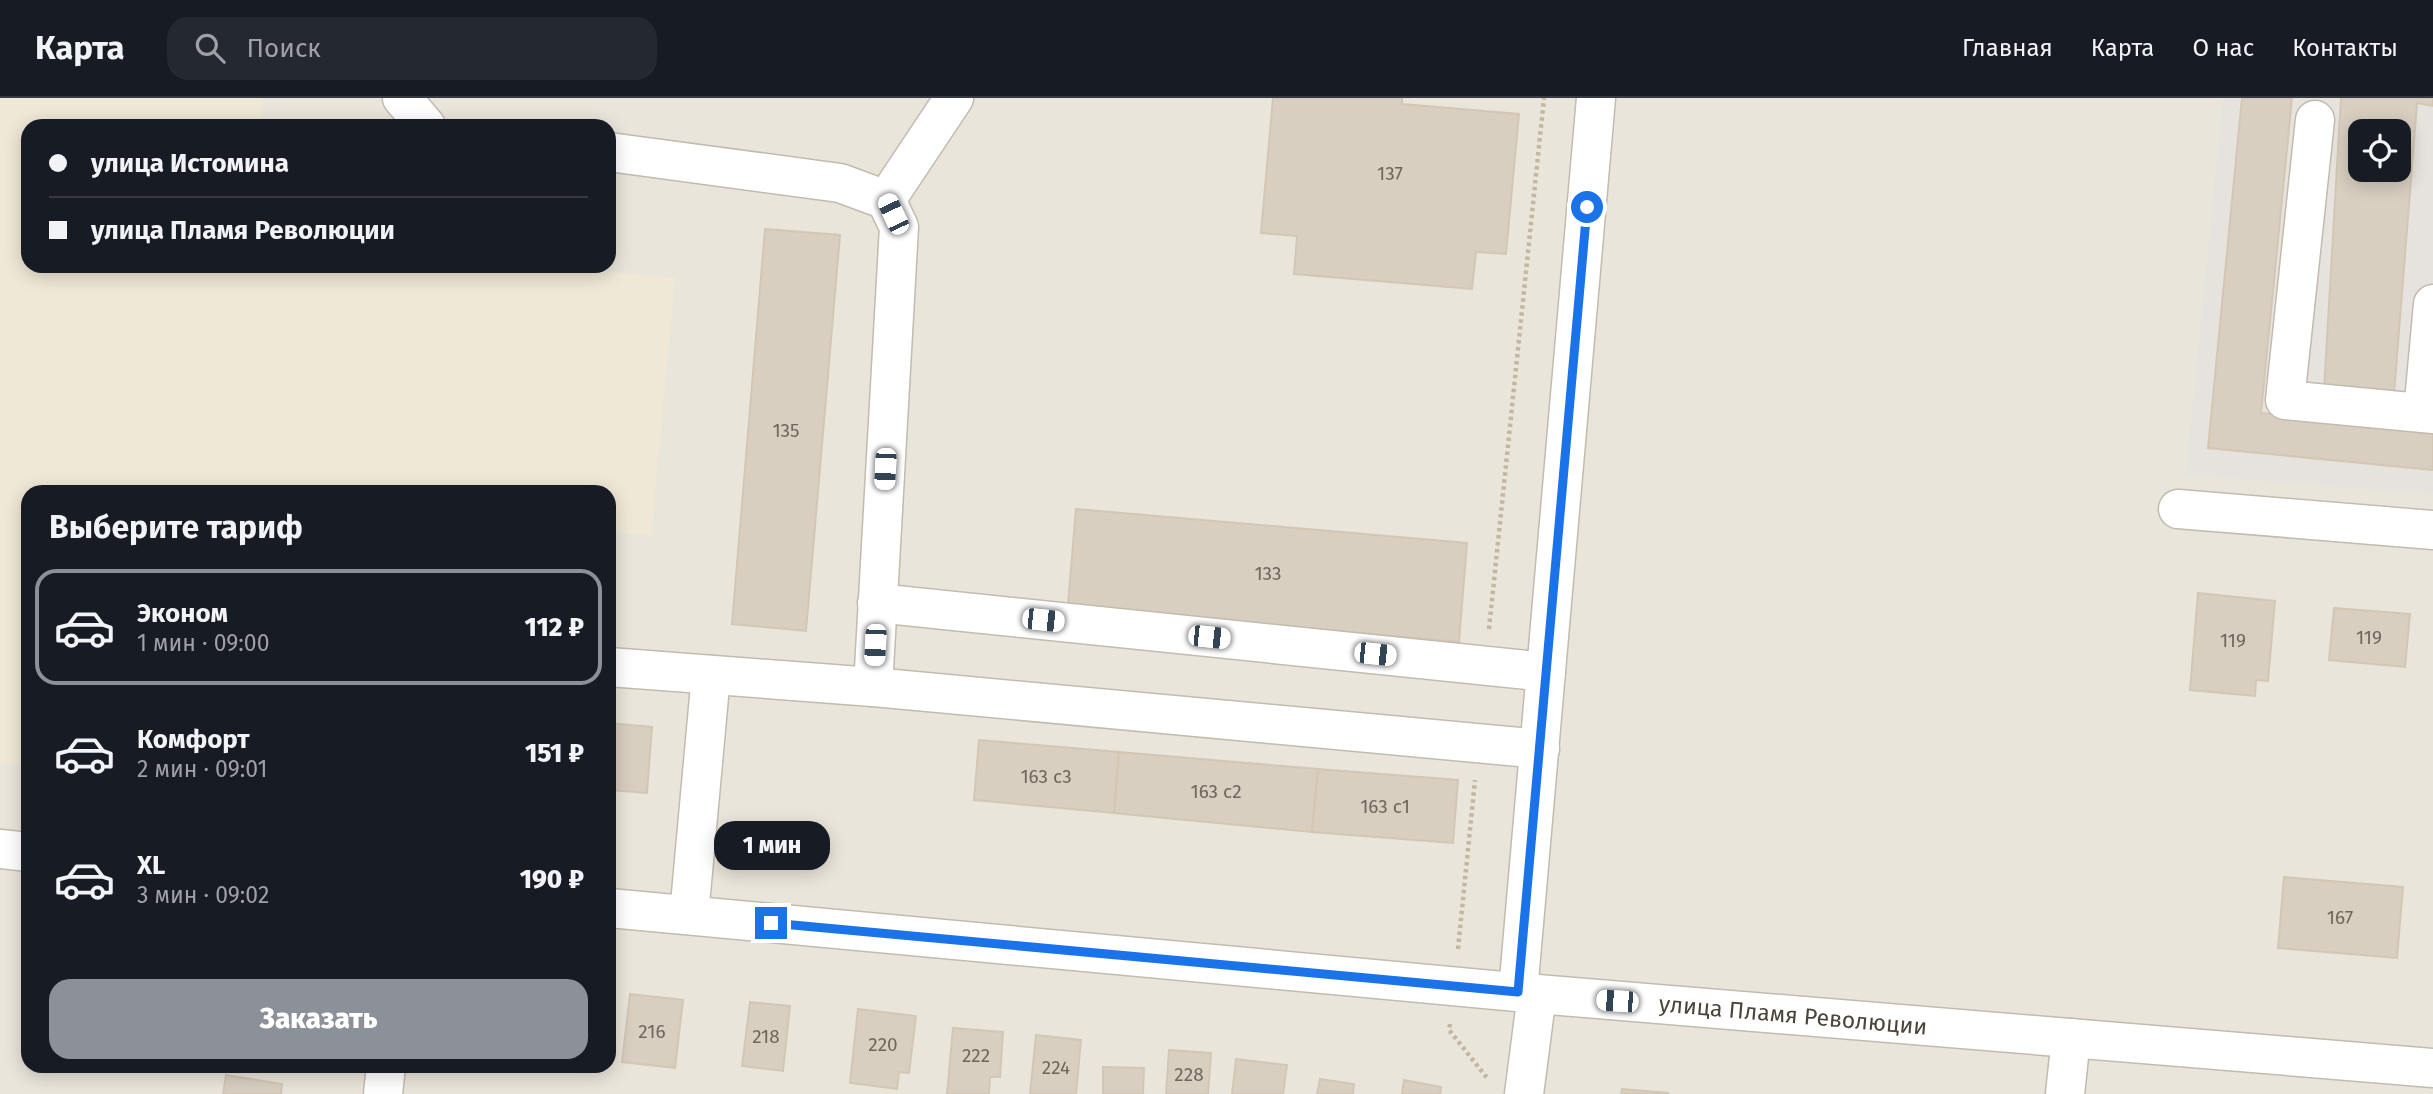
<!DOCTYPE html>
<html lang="ru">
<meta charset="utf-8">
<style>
body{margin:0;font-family:"Fira Sans",sans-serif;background:#242831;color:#f1f3f6;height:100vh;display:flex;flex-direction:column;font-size:26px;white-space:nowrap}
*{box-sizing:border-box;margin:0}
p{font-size:23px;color:#9ea1a6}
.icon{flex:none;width:38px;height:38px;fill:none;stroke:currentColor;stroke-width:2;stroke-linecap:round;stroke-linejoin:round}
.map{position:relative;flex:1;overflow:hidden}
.sheet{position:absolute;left:21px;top:387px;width:595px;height:588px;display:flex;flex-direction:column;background:#171b24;border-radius:21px;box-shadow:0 4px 18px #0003}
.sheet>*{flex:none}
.guide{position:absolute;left:21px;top:21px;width:595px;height:154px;border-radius:21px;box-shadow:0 4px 18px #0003;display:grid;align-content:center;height:154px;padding:0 28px;background:#171b24}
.buttons{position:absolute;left:2348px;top:21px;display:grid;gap:14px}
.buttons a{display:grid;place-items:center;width:63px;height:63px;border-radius:14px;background:#171b24;box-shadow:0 4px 18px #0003;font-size:35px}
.end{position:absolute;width:32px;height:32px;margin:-16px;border:9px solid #1a73e8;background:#fff;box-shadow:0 0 0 4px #fff}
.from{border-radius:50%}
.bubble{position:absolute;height:49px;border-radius:21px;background:#171b24;box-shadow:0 4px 18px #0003;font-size:23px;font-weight:800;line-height:49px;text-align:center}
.car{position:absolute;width:21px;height:42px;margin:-21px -10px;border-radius:9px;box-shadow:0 0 5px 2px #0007;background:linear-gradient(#fff 24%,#345 0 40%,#fff 0 76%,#345 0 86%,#fff 0)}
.guide b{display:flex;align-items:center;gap:24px;height:66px;font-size:26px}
.guide b+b{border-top:2px solid #363941}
.guide i{width:18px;height:18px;background:#f1f3f6}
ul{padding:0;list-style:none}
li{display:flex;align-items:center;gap:21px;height:116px;margin:0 14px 10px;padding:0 14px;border:4px solid transparent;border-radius:21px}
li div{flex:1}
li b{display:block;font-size:26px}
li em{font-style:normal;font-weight:800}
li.on{border-color:#8c9099}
li>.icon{width:63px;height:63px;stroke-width:1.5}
h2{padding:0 28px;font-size:32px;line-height:84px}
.cta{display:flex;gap:14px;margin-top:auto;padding:14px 28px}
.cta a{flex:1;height:80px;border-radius:21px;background:#8c9099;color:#fff;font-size:28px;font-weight:800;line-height:80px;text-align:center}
header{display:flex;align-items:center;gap:42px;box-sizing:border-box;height:98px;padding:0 35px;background:#171b24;border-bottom:2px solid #363941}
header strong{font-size:33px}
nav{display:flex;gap:38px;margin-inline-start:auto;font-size:24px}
.search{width:490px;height:63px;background:#242831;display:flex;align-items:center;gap:18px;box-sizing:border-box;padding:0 24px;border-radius:21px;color:#9ea1a6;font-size:26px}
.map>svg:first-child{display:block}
.residential{fill:#eae5da;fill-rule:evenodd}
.industrial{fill:#e6e2dd;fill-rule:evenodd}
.education{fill:#efe8d6}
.building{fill:#d8cfc1;stroke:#d3c7b4;stroke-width:2;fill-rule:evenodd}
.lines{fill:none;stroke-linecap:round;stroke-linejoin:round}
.minor-casing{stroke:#c2bbae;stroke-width:41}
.path{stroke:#c4b79f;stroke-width:4.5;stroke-dasharray:3.5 3.5;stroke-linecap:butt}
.minor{stroke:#fff;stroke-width:38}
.route{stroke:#1a73e8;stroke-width:9}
.labels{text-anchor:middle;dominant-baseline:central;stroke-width:6;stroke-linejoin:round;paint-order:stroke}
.number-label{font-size:19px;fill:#6e675b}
.street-label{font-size:23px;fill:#4b4439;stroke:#fff}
</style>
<header>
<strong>Карта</strong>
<div class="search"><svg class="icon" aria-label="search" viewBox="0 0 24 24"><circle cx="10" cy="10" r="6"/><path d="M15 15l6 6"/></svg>Поиск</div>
<nav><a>Главная</a><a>Карта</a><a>О нас</a><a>Контакты</a></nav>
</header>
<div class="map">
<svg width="2433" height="996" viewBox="0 0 2433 996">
<rect width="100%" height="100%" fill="#f6f3ec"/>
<path class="residential" d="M0 0H2433V996H0ZM28 28H609V168H28ZM2361 33H2399V72H2361ZM28 394H609V968H28Z"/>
<path class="industrial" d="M2223 0H2433V396L2186 377ZM2361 33H2399V72H2361Z"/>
<polygon class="education" points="0,0 263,0 260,28 28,28 28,168 544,168 675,180 651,437 609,434 609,394 28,394 28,612 23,667 0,665"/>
<g class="building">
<polygon points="1273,0 1402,0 1402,6 1519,16 1506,156 1476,154 1472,191 1294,176 1297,138 1261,135"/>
<polygon points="2242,0 2292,0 2261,315 2433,332 2433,372 2208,350"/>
<path d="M2341 0H2433V8L2417 5 2394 296 2324 292ZM2361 33H2399V72H2361Z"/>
<polygon points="765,131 840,137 806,533 732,526"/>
<polygon points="1076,411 1467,445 1459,544 1259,526 1068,506"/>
<polygon points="2198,495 2275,503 2268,583 2256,582 2255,598 2190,592"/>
<polygon points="2334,510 2410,516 2405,569 2329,562"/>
<polygon points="609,625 652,629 647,695 609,692"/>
<polygon points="979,642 1119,654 1114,715 974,702"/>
<polygon points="1119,654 1318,671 1312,734 1114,715"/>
<polygon points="1318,671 1458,682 1453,745 1312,734"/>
<polygon points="2284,779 2403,789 2397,860 2278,850"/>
<polygon points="630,896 683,902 675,970 622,964"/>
<polygon points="750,904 790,908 783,973 742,968"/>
<polygon points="858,911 916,918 909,975 899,974 897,991 850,985"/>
<polygon points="953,930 1003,934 1000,979 990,979 989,996 947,996"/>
<polygon points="1036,937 1081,942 1076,996 1030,996"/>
<polygon points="1169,952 1211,955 1208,996 1166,996"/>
<polygon points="1236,961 1287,967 1283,996 1232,996"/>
<polygon points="1103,969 1144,970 1143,996 1103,996"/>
<polygon points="226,977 282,986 281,996 223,996"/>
<polygon points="1320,981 1354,986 1353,996 1317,996"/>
<polygon points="1404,982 1441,989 1440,996 1402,996"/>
<polygon points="1622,991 1668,995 1668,996 1621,996"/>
</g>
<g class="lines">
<defs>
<g id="minor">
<polyline points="402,0 426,28"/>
<polyline points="2315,22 2285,302 2433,316"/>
<polyline points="609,54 840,85 886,102 899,129 873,589"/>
<polyline points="886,102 954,0"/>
<polyline points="2423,315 2433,206"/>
<polyline points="2178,411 2433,432"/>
<polyline points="877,505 1546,574"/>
<polyline points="609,569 873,589 1540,651"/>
<polyline points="0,751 28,754"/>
<polyline points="609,810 1537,896 2433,970"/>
<polyline points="689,817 711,577"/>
<polyline points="1518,894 1596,0"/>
<polyline points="383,996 386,968"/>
<polyline points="1524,996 1537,896"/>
<polyline points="2065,996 2071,940"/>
</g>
</defs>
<use href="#minor" class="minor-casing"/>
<g class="path">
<polyline points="1489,531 1544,0"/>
<polyline points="1458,851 1475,682"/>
<polyline points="1450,926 1449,932 1488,981"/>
</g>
<use href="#minor" class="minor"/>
</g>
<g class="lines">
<polyline class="route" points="771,825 1518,894 1587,109"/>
</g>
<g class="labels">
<g class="number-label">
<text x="1390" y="75">137</text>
<text x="786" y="332">135</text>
<text x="1268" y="475">133</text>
<text x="2369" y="539">119</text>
<text x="2233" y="542">119</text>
<text x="1046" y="678">163 с3</text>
<text x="1216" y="693">163 с2</text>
<text x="1385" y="708">163 с1</text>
<text x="2340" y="819">167</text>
<text x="652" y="933">216</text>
<text x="766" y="938">218</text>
<text x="883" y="946">220</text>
<text x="976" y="957">222</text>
<text x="1056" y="969">224</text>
<text x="1189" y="976">228</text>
</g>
<g class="street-label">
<text transform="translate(1793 917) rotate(5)">улица Пламя Революции</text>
</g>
</g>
</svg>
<div class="buttons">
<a><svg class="icon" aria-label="locate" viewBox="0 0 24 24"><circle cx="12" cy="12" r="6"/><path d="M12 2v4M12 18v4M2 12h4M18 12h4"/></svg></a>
</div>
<i class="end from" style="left:1587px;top:109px"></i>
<i class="end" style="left:771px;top:825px"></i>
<div class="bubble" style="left:714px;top:723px;width:116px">1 мин</div>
<i class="car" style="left:893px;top:116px;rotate:335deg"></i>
<i class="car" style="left:885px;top:371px;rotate:183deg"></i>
<i class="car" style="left:1043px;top:522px;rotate:96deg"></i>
<i class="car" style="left:1209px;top:539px;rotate:96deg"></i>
<i class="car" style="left:875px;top:547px;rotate:183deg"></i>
<i class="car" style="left:1375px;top:556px;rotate:96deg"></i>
<i class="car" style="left:1617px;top:903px;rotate:274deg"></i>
<div class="guide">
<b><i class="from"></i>улица Истомина</b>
<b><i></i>улица Пламя Революции</b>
</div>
<section class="sheet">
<h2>Выберите тариф</h2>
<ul>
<li class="on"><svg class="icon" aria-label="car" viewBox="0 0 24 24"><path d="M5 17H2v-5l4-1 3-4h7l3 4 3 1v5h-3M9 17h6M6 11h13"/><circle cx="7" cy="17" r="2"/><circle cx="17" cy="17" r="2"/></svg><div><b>Эконом</b><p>1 мин · 09:00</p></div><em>112 ₽</em></li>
<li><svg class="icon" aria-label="car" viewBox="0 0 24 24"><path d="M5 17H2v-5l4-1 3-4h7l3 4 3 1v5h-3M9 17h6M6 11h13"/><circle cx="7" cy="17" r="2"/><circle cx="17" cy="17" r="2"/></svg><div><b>Комфорт</b><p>2 мин · 09:01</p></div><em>151 ₽</em></li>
<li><svg class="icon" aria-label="car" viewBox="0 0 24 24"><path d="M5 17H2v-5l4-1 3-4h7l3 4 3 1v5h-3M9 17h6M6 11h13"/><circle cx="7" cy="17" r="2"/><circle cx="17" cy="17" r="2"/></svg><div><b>XL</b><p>3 мин · 09:02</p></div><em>190 ₽</em></li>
</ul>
<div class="cta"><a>Заказать</a></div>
</section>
</div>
